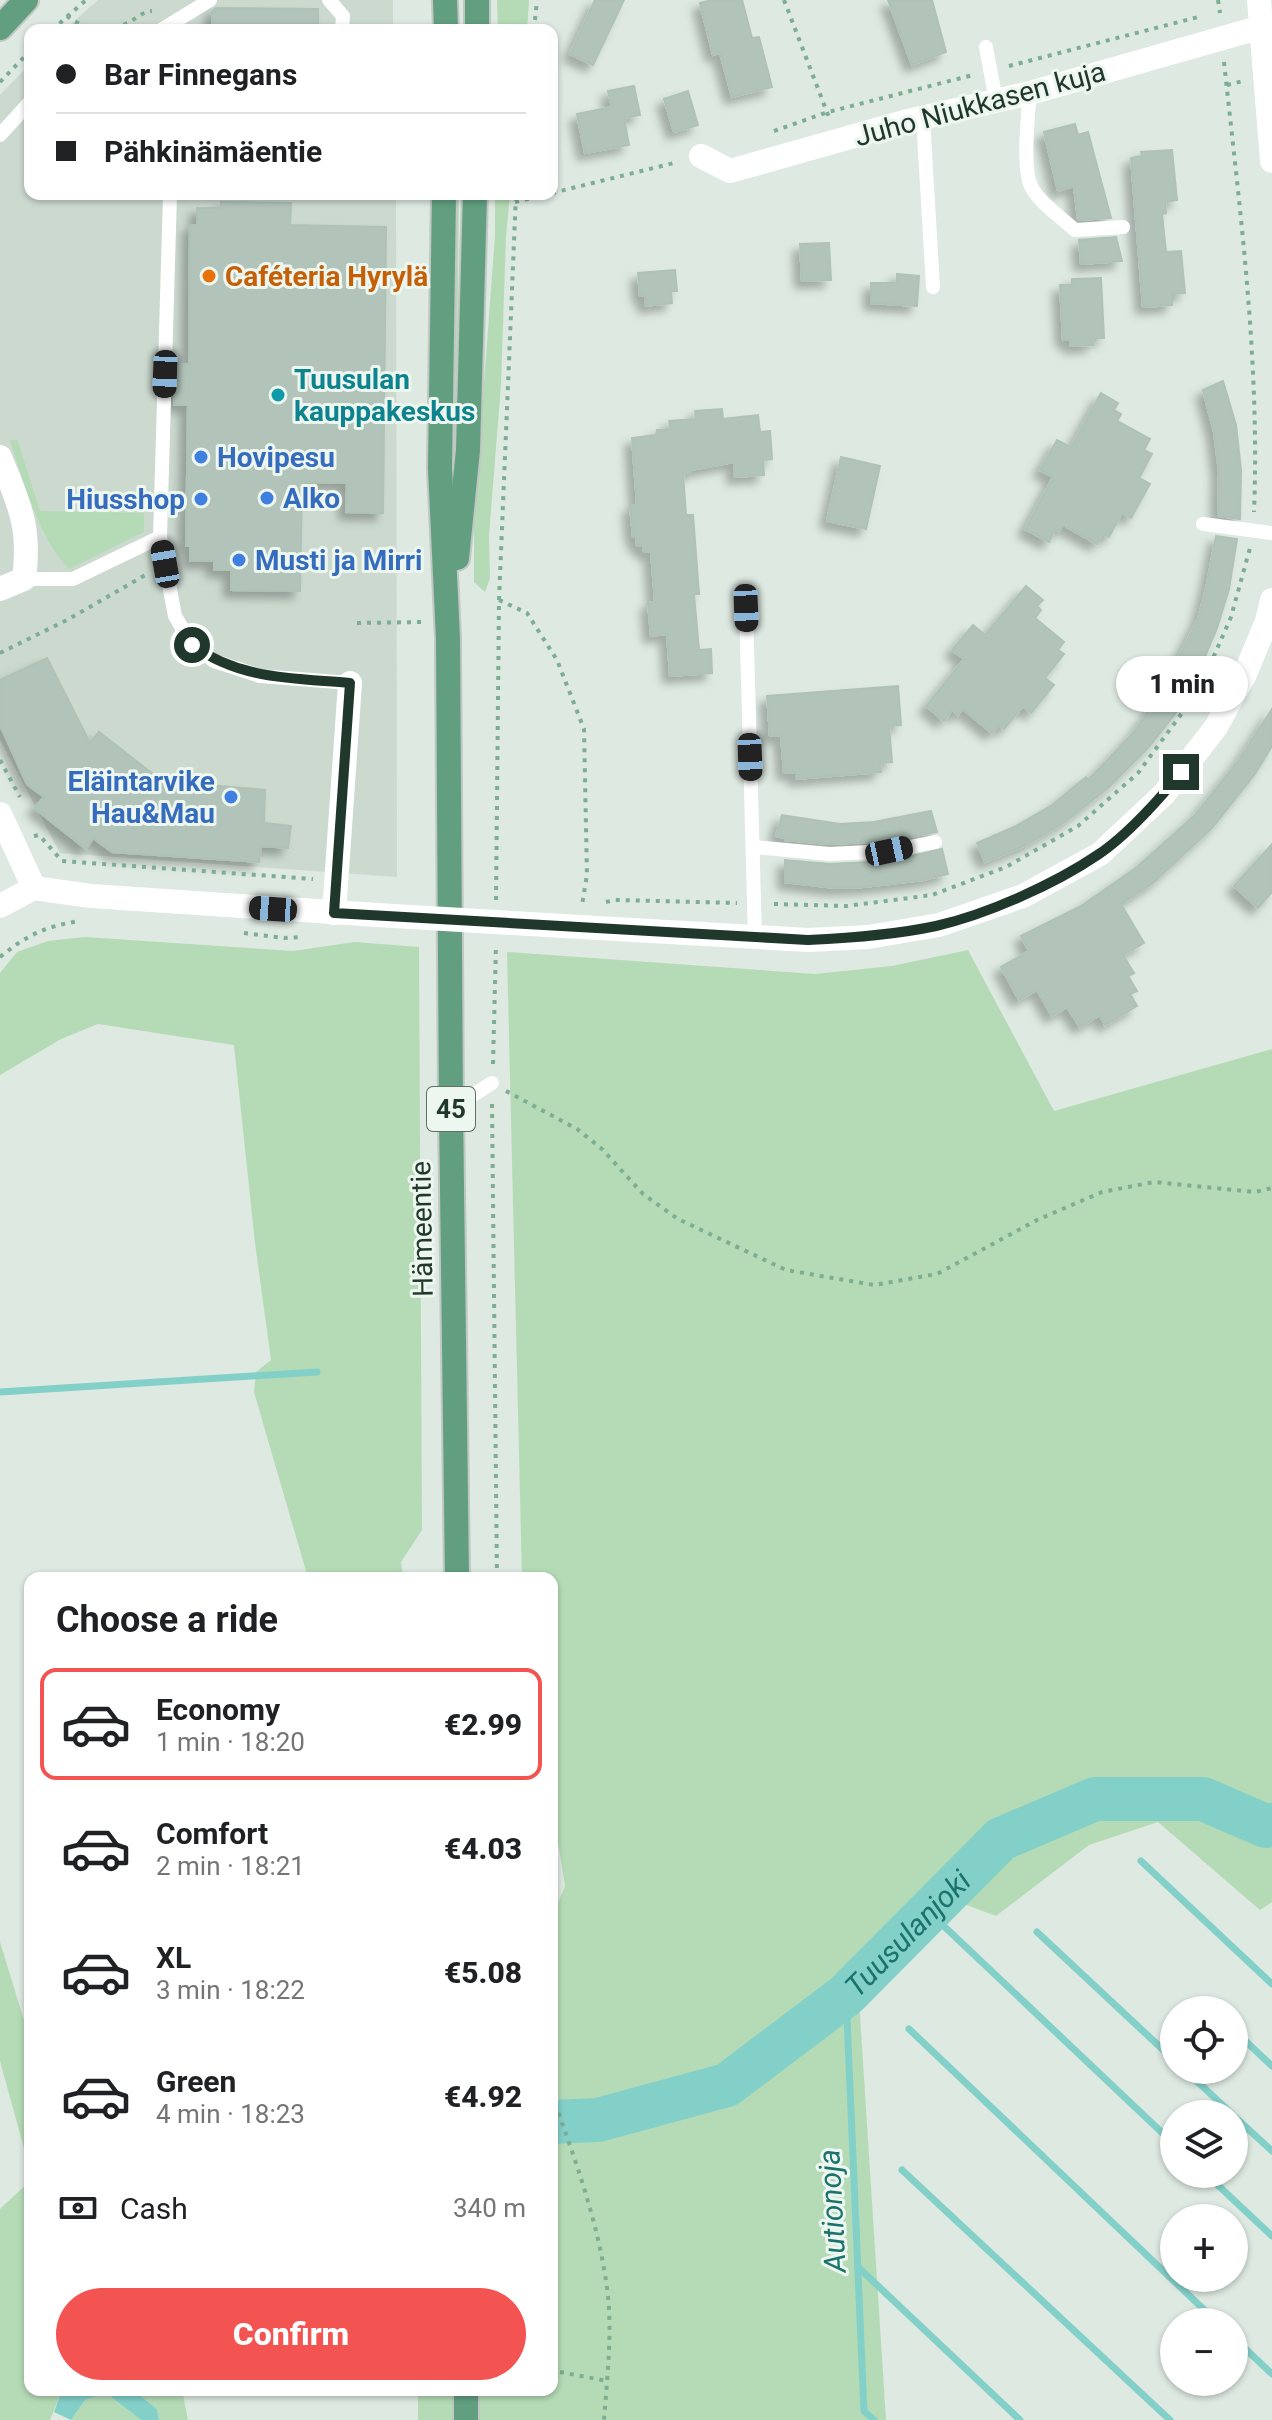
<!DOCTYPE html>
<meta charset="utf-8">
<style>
body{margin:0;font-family:Roboto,sans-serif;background:#f2f2f2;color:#202124;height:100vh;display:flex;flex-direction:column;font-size:30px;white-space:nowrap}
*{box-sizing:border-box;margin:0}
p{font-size:26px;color:#757577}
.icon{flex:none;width:44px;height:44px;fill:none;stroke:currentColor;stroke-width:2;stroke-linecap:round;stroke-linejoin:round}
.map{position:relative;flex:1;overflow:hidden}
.sheet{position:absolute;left:24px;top:1572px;width:534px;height:824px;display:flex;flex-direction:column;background:#fff;border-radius:16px;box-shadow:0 2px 6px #0004}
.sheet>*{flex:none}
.hud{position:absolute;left:24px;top:24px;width:534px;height:176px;border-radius:16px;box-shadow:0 2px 6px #0004;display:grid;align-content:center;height:176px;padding:0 32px;background:#fff}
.tools{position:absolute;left:1160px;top:1996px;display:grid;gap:16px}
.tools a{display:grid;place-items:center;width:88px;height:88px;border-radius:50%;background:#fff;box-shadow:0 2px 6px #0004;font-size:40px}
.end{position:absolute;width:36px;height:36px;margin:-18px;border:10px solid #1f382b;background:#fff;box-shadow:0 0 0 4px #fff}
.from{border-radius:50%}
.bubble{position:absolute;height:56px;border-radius:28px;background:#fff;box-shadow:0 2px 6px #0004;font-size:26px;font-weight:800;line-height:56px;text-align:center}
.car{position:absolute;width:24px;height:48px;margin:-24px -12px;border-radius:10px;box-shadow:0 0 6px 2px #0007;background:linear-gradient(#222 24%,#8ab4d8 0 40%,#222 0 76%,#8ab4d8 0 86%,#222 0)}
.hud b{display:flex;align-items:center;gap:28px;height:76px;font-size:30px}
.hud b+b{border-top:2px solid #e0e0e0}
.hud i{width:20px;height:20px;background:#202124}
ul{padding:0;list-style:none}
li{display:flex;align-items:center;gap:24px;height:112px;margin:0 16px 12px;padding:0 16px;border:4px solid transparent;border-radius:16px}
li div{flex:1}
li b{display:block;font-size:30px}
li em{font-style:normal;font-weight:800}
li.on{border-color:#f35351}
li>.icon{width:72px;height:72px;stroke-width:1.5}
h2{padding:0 32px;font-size:36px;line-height:96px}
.pay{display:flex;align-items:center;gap:20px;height:88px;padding:0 32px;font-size:30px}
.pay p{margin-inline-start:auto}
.button{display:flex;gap:16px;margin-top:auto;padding:16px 32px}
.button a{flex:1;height:92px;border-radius:48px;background:#f35351;color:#fff;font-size:32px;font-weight:800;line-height:92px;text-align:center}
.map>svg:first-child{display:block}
.built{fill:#cbd9cf}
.green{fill:#b5dbb6}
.water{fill:#83d0c9}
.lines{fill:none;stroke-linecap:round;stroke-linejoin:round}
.stream{stroke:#83d0c9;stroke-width:7}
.river{stroke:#83d0c9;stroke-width:44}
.building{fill:#b2c4b9;stroke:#afc2b6;stroke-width:2;filter:url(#shadow)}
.primary-casing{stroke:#c0c7c4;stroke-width:28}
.path{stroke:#7dad92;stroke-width:4;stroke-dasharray:4 6;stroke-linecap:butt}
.service{stroke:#fff;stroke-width:14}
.minor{stroke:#fff;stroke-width:24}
.tertiary{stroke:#fff;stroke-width:24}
.primary{stroke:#619f80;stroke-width:24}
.tertiary-bridge{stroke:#fff;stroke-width:24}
.route{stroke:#1f382b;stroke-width:10}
.food-dot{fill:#e8710a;stroke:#edf6ef;stroke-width:3}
.culture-dot{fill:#0f9aa8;stroke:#edf6ef;stroke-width:3}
.shop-dot{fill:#3f7fe0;stroke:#edf6ef;stroke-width:3}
.labels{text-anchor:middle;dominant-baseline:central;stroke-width:6;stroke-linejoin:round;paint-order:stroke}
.shield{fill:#edf6ef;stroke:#5d7166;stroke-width:2}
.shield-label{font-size:26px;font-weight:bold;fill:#1f382b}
.street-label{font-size:28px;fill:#1f382b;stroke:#edf6ef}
.food-label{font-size:28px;font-weight:bold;fill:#c56008;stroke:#edf6ef;text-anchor:start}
.culture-label{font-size:28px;font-weight:bold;fill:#0d838f;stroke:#edf6ef;text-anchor:start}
.shop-label{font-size:28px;font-weight:bold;fill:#366cbe;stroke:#edf6ef;text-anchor:start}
.water-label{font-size:30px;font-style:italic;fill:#1a736d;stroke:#edf6ef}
</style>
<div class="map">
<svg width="1272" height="2420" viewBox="0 0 1272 2420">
<defs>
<filter id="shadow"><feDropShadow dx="-7" dy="7" stdDeviation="4" flood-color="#0004"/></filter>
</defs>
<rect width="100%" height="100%" fill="#dde9e1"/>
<g class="built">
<polygon points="98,0 393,0 393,30 64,30"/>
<polygon points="30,64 30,194 396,194 397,877 60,853 0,740 0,95"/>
</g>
<g class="green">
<polygon points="497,0 529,0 527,30 498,30"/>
<polygon points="453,194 459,194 456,464 453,468 450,466"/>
<polygon points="495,194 510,194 506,236 501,385 489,535 490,578 485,592 474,582 474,519 495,235"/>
<path d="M17 439 40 511 144 513V532L69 569C39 539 24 482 10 441Z"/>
<polygon points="85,937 293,951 355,942 419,947 422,1530 401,1562 403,1578 308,1578 254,1392 256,1372 271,1360 255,1243 234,1045 98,1024 61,1039 0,1075 0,973 17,952 48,941"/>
<polygon points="968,950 1054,1111 1272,1049 1272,1902 1260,1910 1158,1822 1089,1845 996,1916 956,1901 935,1914 859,2000 886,2420 418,2420 418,2390 552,2390 552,1917 565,1886 556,1829 552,1819 552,1578 522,1578 507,952 815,974 892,966"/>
<polygon points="0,1942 30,2040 30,2170 0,2061"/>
<polygon points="30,2181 30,2390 62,2390 50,2420 0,2420 0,2209"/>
<polygon points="133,2390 182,2390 188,2420 159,2420 157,2409"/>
<polygon points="106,2393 141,2420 71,2420 85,2400"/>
</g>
<polygon class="water" points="62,2390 133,2390 157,2409 159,2420 141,2420 106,2393 85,2400 71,2420 54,2412"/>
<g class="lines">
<g class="stream">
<polyline points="0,1392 317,1372"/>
<polyline points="1141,1861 1272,1984"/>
<polyline points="929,1912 1174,2144"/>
<polyline points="1037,1932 1174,2060"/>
<polyline points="846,1995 864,2411 874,2420"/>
<polyline points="909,2029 1217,2322"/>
<polyline points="1238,2034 1272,2066"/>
<polyline points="1185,2070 1232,2114"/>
<polyline points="1234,2116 1272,2151"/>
<polyline points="902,2170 1170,2420"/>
<polyline points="1206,2174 1272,2236"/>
<polyline points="859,2268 1020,2420"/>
<polyline points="1234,2338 1272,2374"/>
</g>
<path class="river" id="s1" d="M552 2122 598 2120 727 2085 846 1995 1001 1839 1095 1799H1203L1266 1826 1272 1825"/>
</g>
<g class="building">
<polygon points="595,0 624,0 593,65 570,54"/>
<polygon points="712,0 742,0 752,38 759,37 772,87 732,97 720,53 713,55 700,3"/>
<polygon points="888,0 932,0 946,52 912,65"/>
<polygon points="216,8 318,9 318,30 212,30 212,11"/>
<polygon points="634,86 640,115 624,118 629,145 585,153 577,114 612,107 608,91"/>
<polygon points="688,91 698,125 674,132 664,99"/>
<polygon points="1075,124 1078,135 1088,132 1111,218 1078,220 1074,186 1058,191 1044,132"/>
<polygon points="1172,150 1177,200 1165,202 1166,213 1162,214 1166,252 1181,251 1185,293 1172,294 1172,305 1143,307 1131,158 1142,156 1141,152"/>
<polygon points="221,202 291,203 290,225 386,227 383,513 346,512 347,483 302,482 300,591 231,590 231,570 214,570 214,561 190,561 190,546 186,546 188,405 174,405 175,364 189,364 190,225 197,225 197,208 221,208"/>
<polygon points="1116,237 1122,261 1081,264 1079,240"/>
<polygon points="829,243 831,280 802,281 800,244"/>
<polygon points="675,270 677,291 671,291 672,303 645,306 645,296 640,296 638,273"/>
<polygon points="897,274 919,276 917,306 871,303 871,283 897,283"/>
<polygon points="1101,278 1104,338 1092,338 1093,345 1070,346 1070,339 1063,340 1060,285 1072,285 1072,279"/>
<polygon points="1223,381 1236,425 1241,470 1240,519 1218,516 1219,472 1214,432 1203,390"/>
<polygon points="1101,393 1118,403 1114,410 1121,414 1117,421 1150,439 1144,450 1152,454 1139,478 1150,484 1131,518 1122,513 1109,537 1102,534 1097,544 1063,525 1059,531 1055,529 1049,542 1025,529 1053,477 1040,470 1057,440 1071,447"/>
<polygon points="722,409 723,419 758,415 760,432 770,431 772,459 763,460 764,475 734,477 734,462 691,470 691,474 683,474 686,515 693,515 699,594 694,594 699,650 711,649 712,673 670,676 667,634 651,636 648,603 655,602 651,552 644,552 643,546 637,546 636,537 633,537 630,506 637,505 632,438 656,435 657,430 671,430 669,421 696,419 695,411"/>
<polygon points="841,457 880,466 866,529 827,521"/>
<polygon points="1216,536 1237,539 1229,589 1217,628 1199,671 1175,714 1148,748 1108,788 1065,822 1026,845 985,862 977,843 1014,827 1052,805 1086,777 1088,780 1132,734 1157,699 1198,619 1207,584"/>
<polygon points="1026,586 1043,600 1037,606 1041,610 1035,618 1064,642 1058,650 1064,654 1045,678 1054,685 1031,713 1023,706 1004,729 999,725 992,733 963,709 958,715 952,710 944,721 926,706 964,659 952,650 973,625 985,635"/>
<polygon points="47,658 90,743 99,732 162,781 265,790 264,823 291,826 288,848 261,846 259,862 112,852 93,838 86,849 34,808 44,797 27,784 0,725 0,680"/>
<polygon points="898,686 901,725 889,726 892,762 880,763 881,772 796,779 796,772 784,773 781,736 770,736 767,696"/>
<polygon points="1272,709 1272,746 1255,774 1212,828 1153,883 1121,904 1144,943 1123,955 1134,973 1128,976 1137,991 1130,994 1137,1006 1105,1025 1100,1015 1080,1027 1067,1007 1052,1016 1037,990 1019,1000 1001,967 1029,951 1021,936 1081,906 1137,867 1195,815 1236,764"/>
<polygon points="931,811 937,832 888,841 830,844 785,840 785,838 776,836 782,815 840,824 874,822"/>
<polygon points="1272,844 1272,892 1258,908 1234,886"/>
<polygon points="942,849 948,874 923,880 864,887 835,888 785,882 785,860 830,864 890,861"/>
</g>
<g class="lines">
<defs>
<g id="primary">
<polyline points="445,0 446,30"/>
<polyline points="0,28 26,0"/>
<polyline points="477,30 477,0"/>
<polyline points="444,194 440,468 448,639 451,1109 457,1578"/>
<polyline points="457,558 468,450 475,194"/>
<polyline points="466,2390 466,2420"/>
</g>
</defs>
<use href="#primary" class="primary-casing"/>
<g class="path">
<polyline points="784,0 830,120"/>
<polyline points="1218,0 1220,13"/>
<path d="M67 16C82 28 103 33 123 25 134 21 141 12 152 11"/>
<polyline points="52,30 86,0"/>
<polyline points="534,30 537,0"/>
<path d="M1224 62C1240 211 1260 362 1254 512"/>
<polyline points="1009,66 1198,17"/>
<polyline points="0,82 30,51"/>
<polyline points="1227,85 1243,81"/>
<polyline points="774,131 828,112 973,75"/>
<polyline points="552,193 678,162"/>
<polyline points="515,202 549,194"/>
<polyline points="499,600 527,613 557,660 584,729 587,875 582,905"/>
<polyline points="357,623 424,622"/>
<polyline points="0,653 67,620 149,573"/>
<polyline points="0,760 20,797"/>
<polyline points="34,836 39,835 62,861 313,879"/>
<polyline points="496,900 499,600 516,194"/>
<polyline points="606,902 615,900 737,903"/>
<polyline points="774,904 847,906 932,895 1006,867 1078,826 1138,773 1199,690 1231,617 1250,548"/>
<polyline points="244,933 284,938 303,937"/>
<path d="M0 957C27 935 46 926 80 921"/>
<polyline points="493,1064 496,944"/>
<polyline points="506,1091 577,1129 602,1149 643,1194 678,1219 786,1270 874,1285 937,1274 1037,1220 1102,1192 1154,1182 1255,1192 1272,1188"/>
<polyline points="492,1104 497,1578"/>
<path d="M552 2094C575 2160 600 2226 608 2296 612 2337 607 2379 604 2420"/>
<polyline points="560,2372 607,2381"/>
</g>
<g class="service">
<polyline points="329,0 343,16 342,30"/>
<polyline points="161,30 210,0"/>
<polyline points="986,47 996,101"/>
<path d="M1030 93C1028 114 1022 168 1031 186 1037 201 1063 219 1075 230L1123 227"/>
<polyline points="923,118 933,287"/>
<polyline points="0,135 30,102"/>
<polyline points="170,194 160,537 175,616 192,645 214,661 260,676 350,683"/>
<polyline points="1203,524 1272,533"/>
<polyline points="24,579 73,579 160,537"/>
<polyline points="746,608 755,938"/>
<polyline points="753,847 830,854 889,851 935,842"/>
<polyline points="451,1109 492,1083"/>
</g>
<g class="minor">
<polyline points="701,156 730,171 904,122 1030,93 1272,24"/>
<path d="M0 457C19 504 31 526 24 579L0 589"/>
<polyline points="334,913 350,683"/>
</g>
<g class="tertiary">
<polyline points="1259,0 1272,161"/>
<polyline points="0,814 34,888"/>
<polyline points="0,906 34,888 91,896 377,915"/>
<polyline points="546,925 808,940 868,937 939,925 1023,896 1100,854 1164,794 1216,727 1245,674 1267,621 1272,600"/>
</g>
<use href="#primary" class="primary"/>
<polyline class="tertiary-bridge" points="377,915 546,925"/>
</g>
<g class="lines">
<path class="route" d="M192 645C241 680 292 678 350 683L334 913 808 940C852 938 894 935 936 926 988 914 1055 884 1099 854 1126 836 1161 798 1181 772"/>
</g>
<circle class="food-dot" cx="209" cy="276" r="8"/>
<circle class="culture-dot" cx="278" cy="395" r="8"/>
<g class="shop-dot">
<circle cx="201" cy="457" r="8"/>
<circle cx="267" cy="498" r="8"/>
<circle cx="201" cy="499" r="8"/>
<circle cx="239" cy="560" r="8"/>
<circle cx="231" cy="797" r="8"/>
</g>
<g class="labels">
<rect class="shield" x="427" y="1087" width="48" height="44" rx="6"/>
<g class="shield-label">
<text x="451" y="1109">45</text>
</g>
<g class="street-label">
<text transform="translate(980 104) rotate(-15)">Juho Niukkasen kuja</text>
<text transform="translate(422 1229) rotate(-91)">Hämeentie</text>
</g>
<g class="food-label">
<text x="225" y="276">Caféteria Hyrylä</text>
</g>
<g class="culture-label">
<text x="294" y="379">Tuusulan<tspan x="294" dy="32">kauppakeskus</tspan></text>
</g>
<g class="shop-label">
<text x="217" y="457">Hovipesu</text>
<text x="283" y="498">Alko</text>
<text x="185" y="499" text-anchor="end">Hiusshop</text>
<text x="255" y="560">Musti ja Mirri</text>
<text x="215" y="781" text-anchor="end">Eläintarvike<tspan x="215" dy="32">Hau&amp;Mau</tspan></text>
</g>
<g class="water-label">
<text stroke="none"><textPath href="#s1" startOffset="416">Tuusulanjoki</textPath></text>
<text transform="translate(832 2211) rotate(-93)">Autionoja</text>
</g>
</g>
</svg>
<div class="tools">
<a><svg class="icon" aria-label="locate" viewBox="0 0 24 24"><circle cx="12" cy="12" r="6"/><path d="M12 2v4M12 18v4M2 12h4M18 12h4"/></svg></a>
<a><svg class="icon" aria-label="layers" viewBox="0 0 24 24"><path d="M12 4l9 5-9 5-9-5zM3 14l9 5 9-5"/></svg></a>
<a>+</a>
<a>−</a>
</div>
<i class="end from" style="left:192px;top:645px"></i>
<i class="end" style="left:1181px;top:772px"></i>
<div class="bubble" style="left:1116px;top:656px;width:132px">1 min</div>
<i class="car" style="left:165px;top:374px;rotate:182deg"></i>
<i class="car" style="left:165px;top:564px;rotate:350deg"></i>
<i class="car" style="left:746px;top:608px;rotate:178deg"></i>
<i class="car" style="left:750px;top:757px;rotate:178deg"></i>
<i class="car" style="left:889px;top:851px;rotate:78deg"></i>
<i class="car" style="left:273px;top:909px;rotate:274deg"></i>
<div class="hud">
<b><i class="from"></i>Bar Finnegans</b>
<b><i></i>Pähkinämäentie</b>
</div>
<section class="sheet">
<h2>Choose a ride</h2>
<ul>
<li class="on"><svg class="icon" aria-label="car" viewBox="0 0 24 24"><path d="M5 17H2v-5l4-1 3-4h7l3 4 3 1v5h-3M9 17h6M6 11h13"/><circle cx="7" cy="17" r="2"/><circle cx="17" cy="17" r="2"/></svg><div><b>Economy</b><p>1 min · 18:20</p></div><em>€2.99</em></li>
<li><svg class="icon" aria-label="car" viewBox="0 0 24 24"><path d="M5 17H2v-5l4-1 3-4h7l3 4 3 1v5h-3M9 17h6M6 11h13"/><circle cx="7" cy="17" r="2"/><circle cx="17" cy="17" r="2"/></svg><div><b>Comfort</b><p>2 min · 18:21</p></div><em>€4.03</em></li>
<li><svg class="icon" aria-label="car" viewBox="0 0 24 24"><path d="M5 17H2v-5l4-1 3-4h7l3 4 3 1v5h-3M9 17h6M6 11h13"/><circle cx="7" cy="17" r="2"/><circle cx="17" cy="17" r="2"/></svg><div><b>XL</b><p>3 min · 18:22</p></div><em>€5.08</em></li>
<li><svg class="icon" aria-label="car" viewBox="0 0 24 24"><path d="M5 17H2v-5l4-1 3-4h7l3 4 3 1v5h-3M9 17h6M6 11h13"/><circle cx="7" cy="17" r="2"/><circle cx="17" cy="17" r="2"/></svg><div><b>Green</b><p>4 min · 18:23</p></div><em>€4.92</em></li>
</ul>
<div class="pay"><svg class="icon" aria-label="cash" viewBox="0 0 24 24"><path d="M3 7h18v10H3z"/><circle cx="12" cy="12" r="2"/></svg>Cash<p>340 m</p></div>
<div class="button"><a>Confirm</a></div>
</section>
</div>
